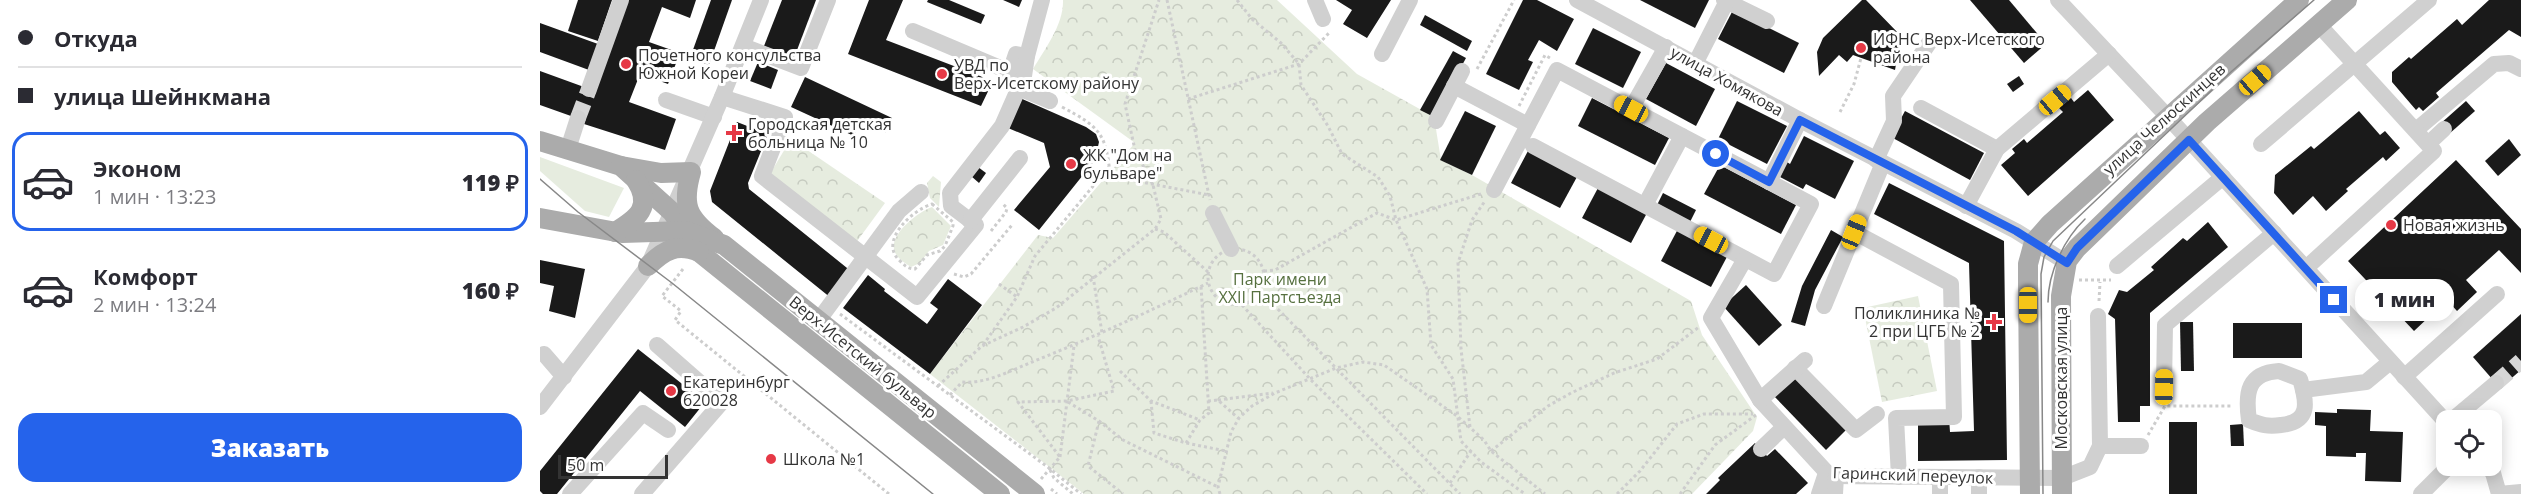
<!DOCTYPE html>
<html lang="ru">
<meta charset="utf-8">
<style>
body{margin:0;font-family:"Open Sans",sans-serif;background:#f7f7f7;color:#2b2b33;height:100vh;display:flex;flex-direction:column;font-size:22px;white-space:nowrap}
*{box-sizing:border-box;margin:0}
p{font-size:20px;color:#7c7c81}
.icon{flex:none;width:33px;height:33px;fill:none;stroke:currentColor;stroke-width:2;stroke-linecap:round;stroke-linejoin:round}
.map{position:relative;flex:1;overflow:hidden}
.sheet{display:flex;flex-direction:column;background:#fff;width:540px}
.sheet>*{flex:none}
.top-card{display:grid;align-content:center;height:132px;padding:0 18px;background:#fff}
.tools{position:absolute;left:1896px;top:410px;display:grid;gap:12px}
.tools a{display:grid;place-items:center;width:66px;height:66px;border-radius:12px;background:#fff;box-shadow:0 3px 15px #0003;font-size:30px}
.scale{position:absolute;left:18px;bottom:15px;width:110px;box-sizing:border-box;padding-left:6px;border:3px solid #333;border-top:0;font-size:16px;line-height:21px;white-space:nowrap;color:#333;-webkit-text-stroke:4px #fff;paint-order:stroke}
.end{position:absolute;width:27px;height:27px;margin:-14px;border:8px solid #2563eb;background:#fff;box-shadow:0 0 0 3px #fff}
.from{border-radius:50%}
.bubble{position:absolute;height:42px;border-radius:18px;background:#fff;box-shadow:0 3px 15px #0003;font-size:20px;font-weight:800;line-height:42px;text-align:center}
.car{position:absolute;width:18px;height:36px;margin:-18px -9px;border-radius:8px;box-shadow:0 0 4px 2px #0007;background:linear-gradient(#f5c518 24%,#345 0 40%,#f5c518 0 76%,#345 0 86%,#f5c518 0)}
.top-card b{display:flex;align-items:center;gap:21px;height:57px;font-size:22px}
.top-card b+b{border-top:2px solid #e1e1e2}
.top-card i{width:15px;height:15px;background:#2b2b33}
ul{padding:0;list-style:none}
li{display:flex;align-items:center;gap:18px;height:99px;margin:0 12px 9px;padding:0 6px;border:3px solid transparent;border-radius:18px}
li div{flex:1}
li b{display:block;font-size:22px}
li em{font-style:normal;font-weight:800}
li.active{border-color:#2563eb}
li>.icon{width:54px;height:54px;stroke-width:1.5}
.primary-button{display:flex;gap:12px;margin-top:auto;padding:12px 18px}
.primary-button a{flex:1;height:69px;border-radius:18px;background:#2563eb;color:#fff;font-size:24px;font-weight:800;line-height:69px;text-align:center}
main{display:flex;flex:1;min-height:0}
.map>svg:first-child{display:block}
.grass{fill:#e6ecdf}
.park{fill:url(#park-crowns)}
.building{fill:#1a1a1a}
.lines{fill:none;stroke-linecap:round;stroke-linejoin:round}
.minor-tunnel{stroke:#d6d6d6;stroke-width:16;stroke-dasharray:16 8;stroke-linecap:butt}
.path{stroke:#cdcdcd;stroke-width:3;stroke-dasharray:3 3;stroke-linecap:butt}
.minor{stroke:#d0d0d0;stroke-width:16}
.major{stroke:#ababab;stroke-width:20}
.tram{stroke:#888;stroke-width:1.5}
.route{stroke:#2563eb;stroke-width:8}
.poi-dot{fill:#e63946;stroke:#fff;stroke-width:2}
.labels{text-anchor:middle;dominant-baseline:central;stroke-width:6;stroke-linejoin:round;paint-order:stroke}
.poi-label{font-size:16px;fill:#333;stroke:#fff;text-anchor:start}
.street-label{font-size:16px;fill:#333;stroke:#fff}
.park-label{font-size:16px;fill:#56703f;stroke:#fff}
</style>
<main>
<section class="sheet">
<div class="top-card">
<b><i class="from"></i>Откуда</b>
<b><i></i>улица Шейнкмана</b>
</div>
<ul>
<li class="active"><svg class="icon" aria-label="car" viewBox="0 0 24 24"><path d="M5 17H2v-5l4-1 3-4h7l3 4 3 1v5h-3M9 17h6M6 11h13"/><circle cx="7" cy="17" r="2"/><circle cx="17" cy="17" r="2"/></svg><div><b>Эконом</b><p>1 мин · 13:23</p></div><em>119 ₽</em></li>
<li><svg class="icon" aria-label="car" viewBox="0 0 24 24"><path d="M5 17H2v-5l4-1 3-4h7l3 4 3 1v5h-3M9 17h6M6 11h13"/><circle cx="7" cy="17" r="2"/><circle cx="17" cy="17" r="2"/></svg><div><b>Комфорт</b><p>2 мин · 13:24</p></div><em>160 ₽</em></li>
</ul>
<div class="primary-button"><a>Заказать</a></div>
</section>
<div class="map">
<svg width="1981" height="494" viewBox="0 0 1981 494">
<defs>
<pattern id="park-crowns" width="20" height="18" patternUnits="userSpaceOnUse" patternTransform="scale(1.5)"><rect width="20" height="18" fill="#e6ecdf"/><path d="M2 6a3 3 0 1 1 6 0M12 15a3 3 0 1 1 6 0" fill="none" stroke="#c6cbc0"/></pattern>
</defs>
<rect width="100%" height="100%" fill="#fff"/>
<polygon class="grass" points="0,157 84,188 69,217 45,211 0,171"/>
<g class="park">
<path d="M523 0H737L817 74 894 117 901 160 932 175 1151 301 1162 335 1217 417 1213 431 1152 494H544L390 374 498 235 513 238 595 143 493 69C505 49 524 24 523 0Z"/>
<polygon points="251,139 345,203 315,244 228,177"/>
<polygon points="393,176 401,182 399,207 390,198 387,183"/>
<path d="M392 207 411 226 403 245 389 251 380 263 371 267C365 263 355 257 354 249 351 233 378 212 392 207Z"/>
<polygon points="1378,296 1397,391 1342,402 1323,308"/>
</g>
<g class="building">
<polygon points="38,0 72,0 58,41 28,31"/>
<polygon points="88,0 156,0 150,18 122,7 109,42 140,53 128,84 100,74 89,102 136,119 125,150 44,124 45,121 0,105 0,71 55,91"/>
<polygon points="171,0 192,0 169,65 150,58"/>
<polygon points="242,0 276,0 254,58 224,46"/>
<polygon points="329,0 363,0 346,40 453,81 441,106 308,54"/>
<polygon points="388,0 409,0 445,15 441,24 387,2"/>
<polygon points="463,0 482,0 479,7"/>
<polygon points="796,0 851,0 827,38 803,24 812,10"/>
<polygon points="983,0 997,0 1034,19 1017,51 999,40 988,60 993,62 979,90 946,74"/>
<polygon points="1100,0 1169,0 1155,28"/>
<polygon points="1322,0 1326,0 1361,36 1355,70 1313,55 1307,62 1299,55 1279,76 1277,52 1283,38"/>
<polygon points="1430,0 1469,0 1506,44 1484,63"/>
<polygon points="1949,0 1981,0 1981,37 1969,30 1896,93 1899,97 1883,111 1879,107 1876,110 1852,82 1852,72 1869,57 1871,59 1917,19 1922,25"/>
<polygon points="1193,10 1259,43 1244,73 1178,39"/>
<polygon points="885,15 932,41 927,51 880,25"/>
<polygon points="0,23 58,44 49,70 0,52"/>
<polygon points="1053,28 1101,52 1083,88 1035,64"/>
<polygon points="913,51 926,58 894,117 880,110"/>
<polygon points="218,62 238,70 231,89 210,81"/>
<polygon points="1126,63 1175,89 1156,126 1106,99"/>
<polygon points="1479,76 1484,84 1473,92 1467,84"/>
<polygon points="265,77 352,118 345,133 320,121 314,136 251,107"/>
<polygon points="1548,90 1574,120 1488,196 1461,165 1475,153 1472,149 1484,139 1487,143 1523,112 1519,108 1531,98 1534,102"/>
<polygon points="480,98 546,127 556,134 559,142 555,160 499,230 474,210 510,167 504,143 468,128"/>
<polygon points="1052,98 1129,138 1115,165 1038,126"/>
<polygon points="1197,101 1247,126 1227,164 1178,139"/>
<polygon points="1926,101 1935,111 1909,134 1900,124"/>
<polygon points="925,111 956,126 932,175 900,160"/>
<polygon points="1365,111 1444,153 1430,180 1351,137"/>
<polygon points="1819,111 1840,135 1845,131 1860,148 1846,161 1843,157 1806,189 1808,191 1786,211 1773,196 1753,215 1734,193 1735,175 1771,146 1774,149"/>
<polygon points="197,122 228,134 208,183 209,189 312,272 291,298 172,202 170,191"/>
<polygon points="1264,136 1314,161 1295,199 1266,184 1263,189 1240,177 1247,162 1250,164"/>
<polygon points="1969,139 1981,155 1958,176 1945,161"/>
<polygon points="989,149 1038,175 1020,208 971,183"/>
<polygon points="1916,160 1981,229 1981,273 1959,250 1926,280 1937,292 1917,311 1907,300 1874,331 1808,261"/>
<polygon points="1180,165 1256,205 1241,234 1164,194"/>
<polygon points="438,167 446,173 439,183 431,176"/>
<polygon points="1349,183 1464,241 1467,460 1378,461 1378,420 1409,418 1410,432 1434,431 1429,263 1334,214"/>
<polygon points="1059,186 1108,211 1091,243 1042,218"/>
<polygon points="1123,193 1156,210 1149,224 1116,207"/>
<polygon points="1668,222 1688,247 1610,313 1610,406 1600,406 1600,422 1578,422 1575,319 1568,314 1579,290 1587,292 1614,270 1611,267 1643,238 1647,241"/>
<polygon points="1139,227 1189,253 1171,287 1121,261"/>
<polygon points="1291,230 1303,237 1275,290 1265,326 1251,322 1262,286"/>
<polygon points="0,260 45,269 35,318 9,311 14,286 0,283"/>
<polygon points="328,275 345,289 344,291 387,324 398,309 390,303 408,279 442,305 390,374 303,308"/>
<polygon points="1206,285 1242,325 1219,346 1183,306"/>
<polygon points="1981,314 1981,370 1960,388 1933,357"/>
<polygon points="1640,322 1653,322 1654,371 1641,371"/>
<rect x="1693" y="323" width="69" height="35"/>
<polygon points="98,349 165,402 145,427 100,391 17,494 3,494 0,491 0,471"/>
<polygon points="1254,375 1306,430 1286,450 1233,395"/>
<polygon points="1797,409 1831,410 1830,431 1863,432 1861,482 1825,481 1826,453 1816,453 1816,457 1786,456 1786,426 1775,425 1775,412 1797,413"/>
<rect x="1629" y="422" width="28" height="72"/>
<polygon points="1703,424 1704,446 1691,446 1690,425"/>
<polygon points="1215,443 1227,456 1235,449 1268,483 1256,494 1166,494 1180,480 1178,478"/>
</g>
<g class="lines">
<g class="minor-tunnel">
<polyline points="38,118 49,89"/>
<polyline points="1956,383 1981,361"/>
</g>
<g class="path">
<polyline points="627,0 670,200"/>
<polyline points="697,0 712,19 741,43 759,64 761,85 788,126 802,154 838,177 850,196 856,220 887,289 891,345 913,379 921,441 941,462 985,494"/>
<polyline points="937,69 974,0"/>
<polyline points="648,99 759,64 789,33"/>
<polyline points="979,106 1005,55 1010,58"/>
<path d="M522 107C558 126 567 133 570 176L669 195"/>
<polyline points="1300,112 1314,84 1321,58"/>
<path d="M392 204 413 222V226L405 246 400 251 387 255 375 269C368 269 364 265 359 260 339 241 372 210 392 204Z"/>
<polyline points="615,229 624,232 668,272"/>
<polyline points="451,231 466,212 467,208 462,203"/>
<circle cx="696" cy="277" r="28"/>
<polyline points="143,269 122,296 141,311 135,320 349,494"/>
<polyline points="724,271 735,270 837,213 856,220 941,194"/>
<polyline points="414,274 424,277 431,274 472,225"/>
<polyline points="553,276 562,333"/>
<polyline points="1539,280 1571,280"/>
<polyline points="459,284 477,297"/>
<polyline points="721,292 920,494"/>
<polyline points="1559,301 1560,282"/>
<polyline points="702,305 771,380 887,494"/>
<polyline points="300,314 509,468 541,494"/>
<polyline points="443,345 477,297 495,256 569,167"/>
<polyline points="580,371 611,401 660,420"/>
<polyline points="398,386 442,346 483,327 516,308 615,229 621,219 613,185 595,150 585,104 619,0"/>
<path d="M410 395 422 382C446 384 470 371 492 362 552 338 610 311 668 283"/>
<polyline points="678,400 733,393"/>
<polyline points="611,401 614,433 646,443 686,451"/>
<polyline points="668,401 678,400 698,418"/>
<polyline points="528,402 559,421 583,440 678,487"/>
<polyline points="559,421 548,466 583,494"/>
<polyline points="930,427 921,349 918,263 932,220 945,201"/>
<polyline points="1608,435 1625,406 1693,406"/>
<polyline points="646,443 660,420 669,413 661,286"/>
<polyline points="951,451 1008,406 1031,393 1074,373 1117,359 1159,327"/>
<polyline points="520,457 534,346"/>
<polyline points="510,470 514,478 533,494"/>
<polyline points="501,479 520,457 478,402 527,401 574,391 558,336"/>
<polyline points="910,483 931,451"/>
<polyline points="511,489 517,494"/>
<polyline points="680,494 678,487 691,432 699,418 712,406 735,393 796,368 823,362 844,365 917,416 944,440 951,451 1005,494"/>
<polyline points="1077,494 1100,471 1137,424 1164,414 1213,414"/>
<polyline points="1140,494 1175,445 1216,415"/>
</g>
<g class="minor">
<polyline points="775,0 783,19"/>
<polyline points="1037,0 1260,120 1476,231 1527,263"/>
<polyline points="1184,0 1227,21"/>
<polyline points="1518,0 1627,116 1906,422"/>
<polyline points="373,31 470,72 476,54 487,56 502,0"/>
<polyline points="203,46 261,68 288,0"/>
<polyline points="842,54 870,0"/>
<polyline points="1155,64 1187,1"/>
<polyline points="914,86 988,125"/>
<polyline points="479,88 510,101"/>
<polyline points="49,89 81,0"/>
<polyline points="182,97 245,117 222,176 377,297 436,225 411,206 410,193 462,126 484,76 487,56"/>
<polyline points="126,100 174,117"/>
<polyline points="1381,108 1457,149"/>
<polyline points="1091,109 1126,47"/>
<polyline points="896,121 922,71"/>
<polyline points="1876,130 1954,64 1969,63 1981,69"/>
<polyline points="1721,144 1889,0"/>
<polyline points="1888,144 1904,129"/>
<polyline points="28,149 38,118"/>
<polyline points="1336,160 1354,121 1353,96 1389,43"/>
<polyline points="1229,182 1260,120"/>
<polyline points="954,190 1017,70 1271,204 1234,274 993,146"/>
<polyline points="1105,205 1142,136"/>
<polyline points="1426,206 1457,149 1569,54"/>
<polyline points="673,213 691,249"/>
<polyline points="430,221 480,158"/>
<polyline points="1314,232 1411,284 1414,417 1356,418 1359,477"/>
<polyline points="1205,259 1171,318 1220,400 1290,476 1522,478 1550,467 1560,446 1558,316"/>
<polyline points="1577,266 1683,177"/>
<polyline points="1766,268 1894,151 1779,25"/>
<polyline points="1284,306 1343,163"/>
<polyline points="278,321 359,211 381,192"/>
<polyline points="4,354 24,377"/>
<polyline points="1255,368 1316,430 1337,414"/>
<path d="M1739 371 1760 379C1767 402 1771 422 1741 425 1728 427 1721 425 1709 420 1705 392 1708 373 1739 371Z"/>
<polyline points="1864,377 1957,294"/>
<polyline points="1624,387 1625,325 1734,233"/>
<polyline points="1763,390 1826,382 1850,362"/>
<polyline points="1220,400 1265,360"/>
<polyline points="0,407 108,266 182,97 221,0"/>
<polyline points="1912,420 1956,383"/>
<polyline points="1560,446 1601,446"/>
<polyline points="1221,449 1244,427"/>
<polyline points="1946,465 1953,473 1959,494"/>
<polyline points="30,494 103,413 128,430"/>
<polyline points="102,494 182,402 117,345"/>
<polyline points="1279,494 1286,473"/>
<polyline points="1295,494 1296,476"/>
<polyline points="1400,494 1400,477"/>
<polyline points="1439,494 1439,477"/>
<polyline points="1881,494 1910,465"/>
<polyline points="1959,494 1981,492"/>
</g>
<g class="major">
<polyline points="0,141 81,166 132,212 159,252 460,494"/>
<path d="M81 166 121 173 151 172C142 204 146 217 174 238"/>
<polyline points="0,218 82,233 145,231 184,245 495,494"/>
<path d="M75 232C98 218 113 207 96 180"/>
<path d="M108 266C124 250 137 243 159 252"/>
<polyline points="1490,494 1488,283 1488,264 1494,242 1510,224 1759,0"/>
<polyline points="1522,494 1521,296 1527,261 1537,248 1667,122 1807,0"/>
</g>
<g class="tram">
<polyline points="0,179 38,212 132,283 393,494"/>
<path d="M1508 302C1508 273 1524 239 1545 219"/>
<polyline points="1503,494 1501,274 1504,257 1513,241 1692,71 1774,0"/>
</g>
</g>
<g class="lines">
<polyline class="route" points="1176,154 1229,182 1260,120 1476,231 1527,263 1537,248 1649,140 1794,300"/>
</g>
<g class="poi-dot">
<circle cx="1321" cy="48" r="6"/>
<circle cx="86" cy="64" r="6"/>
<circle cx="402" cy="74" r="6"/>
<path d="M191 124h6v6h6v6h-6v6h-6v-6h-6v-6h6z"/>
<circle cx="531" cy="164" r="6"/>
<circle cx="1851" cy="225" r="6"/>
<path d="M1451 313h6v6h6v6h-6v6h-6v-6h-6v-6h6z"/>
<circle cx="131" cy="391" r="6"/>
<circle cx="231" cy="459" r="6"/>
</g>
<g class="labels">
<g class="poi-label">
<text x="1333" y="39">ИФНС Верх-Исетского<tspan x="1333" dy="18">района</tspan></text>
<text x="98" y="55">Почетного консульства<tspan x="98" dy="18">Южной Кореи</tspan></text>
<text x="414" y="65">УВД по<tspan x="414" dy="18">Верх-Исетскому району</tspan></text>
<text x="208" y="124">Городская детская<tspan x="208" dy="18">больница № 10</tspan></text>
<text x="543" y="155">ЖК "Дом на<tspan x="543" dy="18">бульваре"</tspan></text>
<text x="1863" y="225">Новая жизнь</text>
<text x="1440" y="313" text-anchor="end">Поликлиника №<tspan x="1440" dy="18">2 при ЦГБ № 2</tspan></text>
<text x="143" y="382">Екатеринбург<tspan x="143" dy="18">620028</tspan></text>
<text x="243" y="459">Школа №1</text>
</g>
<g class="street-label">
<text transform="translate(1187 81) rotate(29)">улица Хомякова</text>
<text transform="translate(1624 119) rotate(-42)">улица Челюскинцев</text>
<text transform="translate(323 357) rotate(39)">Верх-Исетский бульвар</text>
<text transform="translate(1521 378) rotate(-90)">Московская улица</text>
<text transform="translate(1373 475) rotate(2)">Гаринский переулок</text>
</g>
<g class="park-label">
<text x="740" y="279">Парк имени<tspan x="740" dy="18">XXII Партсъезда</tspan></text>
</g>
</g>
</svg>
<div class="tools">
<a><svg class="icon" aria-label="locate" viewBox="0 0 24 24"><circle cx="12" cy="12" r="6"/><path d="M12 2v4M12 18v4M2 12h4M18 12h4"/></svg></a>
</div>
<div class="scale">50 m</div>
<i class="end from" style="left:1176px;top:154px"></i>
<i class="end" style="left:1794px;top:300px"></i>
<div class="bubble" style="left:1815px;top:279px;width:99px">1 мин</div>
<i class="car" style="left:1715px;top:80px;rotate:49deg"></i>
<i class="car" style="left:1515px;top:100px;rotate:50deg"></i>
<i class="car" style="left:1091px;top:109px;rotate:298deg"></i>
<i class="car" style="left:1314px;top:232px;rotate:22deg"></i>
<i class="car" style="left:1171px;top:240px;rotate:298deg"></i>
<i class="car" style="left:1488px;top:305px;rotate:180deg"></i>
<i class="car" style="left:1624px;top:387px;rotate:1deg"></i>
</div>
</main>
